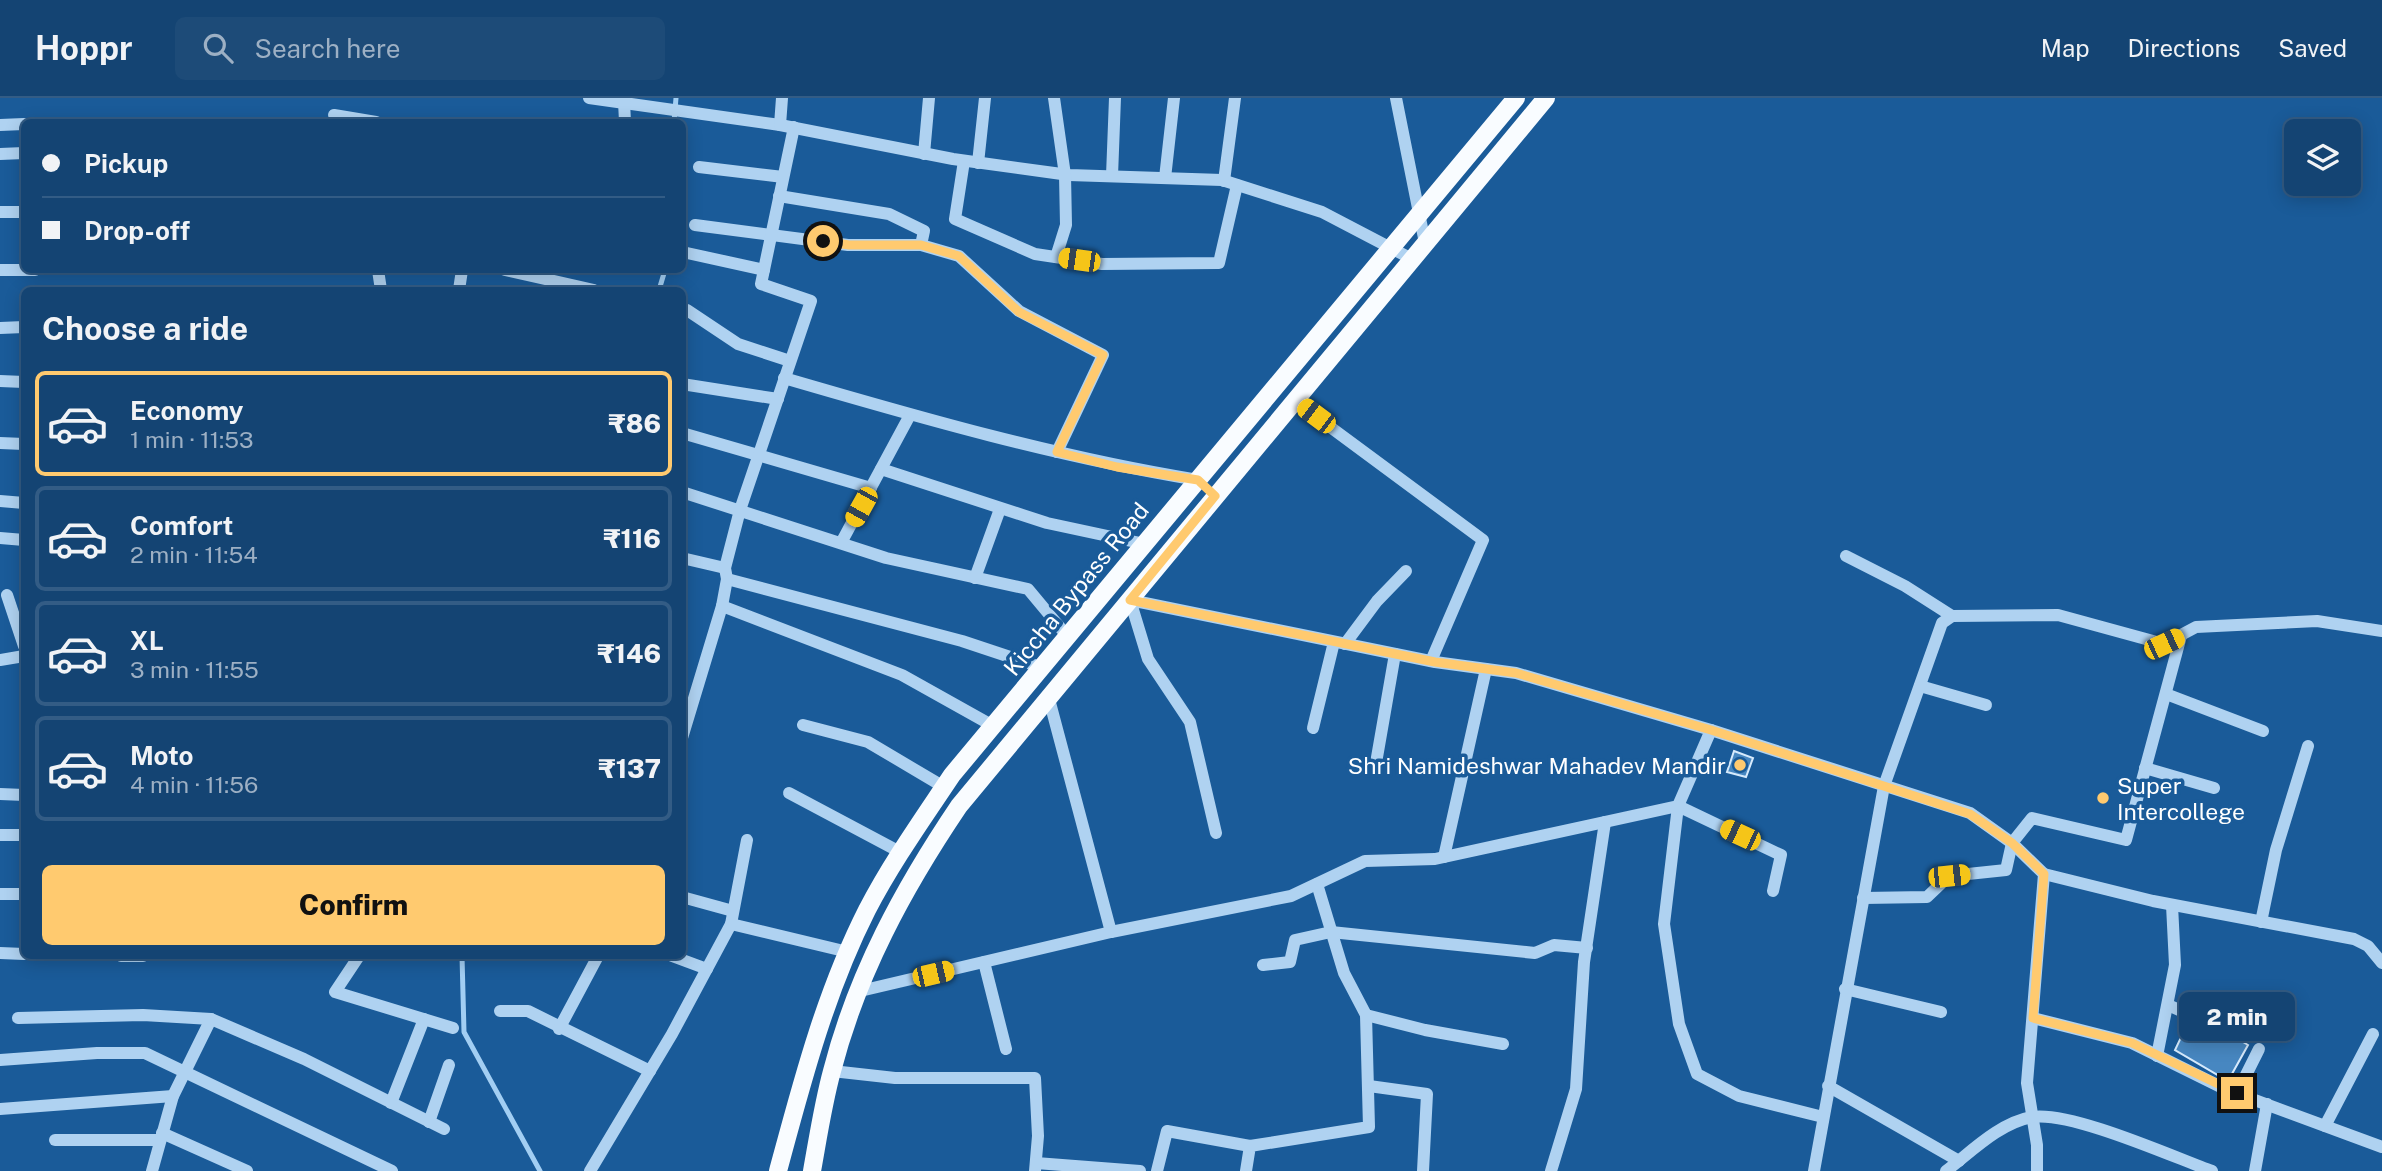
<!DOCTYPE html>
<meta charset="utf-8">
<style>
body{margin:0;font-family:"Public Sans",sans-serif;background:#1d4b78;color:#f1f3f6;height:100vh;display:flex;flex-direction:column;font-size:26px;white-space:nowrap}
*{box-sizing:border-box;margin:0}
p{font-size:23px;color:#9db0c4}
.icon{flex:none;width:38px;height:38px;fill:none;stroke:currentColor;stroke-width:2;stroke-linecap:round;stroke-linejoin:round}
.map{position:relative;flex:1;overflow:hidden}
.details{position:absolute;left:21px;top:189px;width:665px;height:672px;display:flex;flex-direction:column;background:#144473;border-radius:10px;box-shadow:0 4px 18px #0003,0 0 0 2px #335c85}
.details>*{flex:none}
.banner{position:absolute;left:21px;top:21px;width:665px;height:154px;border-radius:10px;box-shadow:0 4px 18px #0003,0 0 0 2px #335c85;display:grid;align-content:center;height:154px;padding:0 21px;background:#144473}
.buttons{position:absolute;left:2284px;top:21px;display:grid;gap:14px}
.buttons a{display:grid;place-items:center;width:77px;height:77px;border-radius:10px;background:#144473;box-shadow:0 4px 18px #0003,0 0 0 2px #335c85;font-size:35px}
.end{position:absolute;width:32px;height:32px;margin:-16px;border:9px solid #ffca6f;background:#111;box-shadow:0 0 0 4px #111}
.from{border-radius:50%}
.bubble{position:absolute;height:49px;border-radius:10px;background:#144473;box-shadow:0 4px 18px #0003,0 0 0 2px #335c85;font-size:23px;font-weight:800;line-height:49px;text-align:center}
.car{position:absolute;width:21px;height:42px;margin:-21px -10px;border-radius:9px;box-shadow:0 0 5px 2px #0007;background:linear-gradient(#f5c518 24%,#345 0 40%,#f5c518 0 76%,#345 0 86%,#f5c518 0)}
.banner b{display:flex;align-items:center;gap:24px;height:66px;font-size:26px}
.banner b+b{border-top:2px solid #335c85}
.banner i{width:18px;height:18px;background:#f1f3f6}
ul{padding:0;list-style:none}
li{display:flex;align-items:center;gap:21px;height:105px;margin:0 14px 10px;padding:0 7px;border:4px solid #335c85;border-radius:10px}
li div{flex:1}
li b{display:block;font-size:26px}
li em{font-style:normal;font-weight:800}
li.on{border-color:#ffca6f}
li>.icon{width:63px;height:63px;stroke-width:1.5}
h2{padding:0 21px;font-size:32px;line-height:84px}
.button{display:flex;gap:14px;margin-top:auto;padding:14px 21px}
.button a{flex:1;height:80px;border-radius:10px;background:#ffca6f;color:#111;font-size:28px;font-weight:800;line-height:80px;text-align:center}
header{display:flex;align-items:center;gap:42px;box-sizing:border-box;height:98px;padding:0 35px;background:#144473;border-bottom:2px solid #335c85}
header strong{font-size:33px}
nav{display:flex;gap:38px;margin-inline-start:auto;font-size:24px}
.search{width:490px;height:63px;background:#1d4b78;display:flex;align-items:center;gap:18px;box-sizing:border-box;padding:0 24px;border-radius:10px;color:#9db0c4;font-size:26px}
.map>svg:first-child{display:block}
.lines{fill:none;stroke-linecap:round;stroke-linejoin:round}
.stream{stroke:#a2cef3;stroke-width:5}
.building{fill:#4787c1;stroke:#d6eafc;stroke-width:2}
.minor{stroke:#afd2f1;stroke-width:12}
.major{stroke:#f9fcff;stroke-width:18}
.route{stroke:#ffca6f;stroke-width:9}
.poi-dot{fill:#ffca6f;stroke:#1a5b99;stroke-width:2.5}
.labels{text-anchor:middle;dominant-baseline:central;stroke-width:7;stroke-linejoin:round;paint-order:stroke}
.street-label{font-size:23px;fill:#fff;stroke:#1a5b99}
.poi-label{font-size:23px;fill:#fff;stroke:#1a5b99;text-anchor:end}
</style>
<header>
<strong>Hoppr</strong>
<div class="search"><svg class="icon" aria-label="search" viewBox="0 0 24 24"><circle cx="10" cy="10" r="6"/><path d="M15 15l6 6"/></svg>Search here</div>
<nav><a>Map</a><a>Directions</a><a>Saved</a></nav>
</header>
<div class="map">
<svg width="2382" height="1073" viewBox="0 0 2382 1073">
<rect width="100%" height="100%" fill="#1a5b99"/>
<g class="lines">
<g class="stream">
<polyline points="674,24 676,0"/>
<polyline points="659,192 665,172"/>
<polyline points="462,858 464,934 540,1073"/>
</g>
</g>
<g class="building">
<polygon points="1734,653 1753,660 1746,679 1727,674"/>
<polygon points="2193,914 2248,947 2228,983 2175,952"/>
</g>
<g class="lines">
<g class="minor">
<polyline points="589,0 780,27 953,61 1069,77 1222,82 1322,114 1412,161"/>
<polyline points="1054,0 1065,77 1066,127 1056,159"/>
<polyline points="1396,0 1425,145"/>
<polyline points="624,3 625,24"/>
<polyline points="334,17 376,24"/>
<polyline points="0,27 24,26"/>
<polyline points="780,27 782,0"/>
<polyline points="0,56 24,55"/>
<polyline points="924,56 929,0"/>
<polyline points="964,63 955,121 1035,156 1102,166 1219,165 1237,87"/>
<polyline points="978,65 985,0"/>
<polyline points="699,69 783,79"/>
<polyline points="1112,78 1115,0"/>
<polyline points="1165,80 1174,0"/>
<polyline points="1224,83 1235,0"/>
<polyline points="779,98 889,116 924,133 921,147"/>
<polyline points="0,114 24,114"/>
<polyline points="695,127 848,147 921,147 959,158 1019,213 1103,257 1057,354"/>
<polyline points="687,155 764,172"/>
<polyline points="0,172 35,172"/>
<polyline points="378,172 381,192"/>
<polyline points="505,172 594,192"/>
<polyline points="459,192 462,172"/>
<polyline points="687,212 738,246 790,263"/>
<polyline points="0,230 24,229"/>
<path d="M784 280C921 320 1057 359 1198 382"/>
<polyline points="0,283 24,284"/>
<polyline points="682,286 778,301"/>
<polyline points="1295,303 1483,442 1431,563"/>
<polyline points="682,335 871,390"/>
<polyline points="0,345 24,346"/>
<polyline points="881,371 1047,425 1145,446"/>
<polyline points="682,394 886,460 1028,491 1068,539"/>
<polyline points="0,403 24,405"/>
<polyline points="0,440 24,442"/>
<polyline points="841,445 910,317"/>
<polyline points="1846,458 1905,488 1952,518"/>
<polyline points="682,460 725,470"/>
<polyline points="975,480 1000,411"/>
<polyline points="727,481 962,543 1043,570"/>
<polyline points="7,497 24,548"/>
<polyline points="722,508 902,577 995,629"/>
<polyline points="1345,546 1377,503 1406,473"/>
<polyline points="0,562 24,558"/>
<polyline points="1920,588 1986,607"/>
<polyline points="2166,596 2263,633"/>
<polyline points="1049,601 1111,834"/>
<polyline points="803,627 868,644 944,689"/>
<polyline points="1313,630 1334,544"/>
<polyline points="682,640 722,508 727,481 725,470 740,412 811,203 761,186 794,29"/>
<polyline points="1376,665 1395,556"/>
<polyline points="2145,670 2214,690"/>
<polyline points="789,695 900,754"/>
<polyline points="0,696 24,697"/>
<polyline points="1216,735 1190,624 1148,561 1130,502 1435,564 1516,575 1711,632 1970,715 2012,745 2044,776 2027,985 2037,1047 2037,1073"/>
<polyline points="0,737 24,737"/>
<polyline points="1444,759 1486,571"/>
<polyline points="2044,776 2153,803 2354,841 2368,848 2382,865"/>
<polyline points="1773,793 1781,757 1678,708 1664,826 1679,926 1697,976 1739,998 1823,1019"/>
<polyline points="0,796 24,796"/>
<polyline points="682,799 733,813"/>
<polyline points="1863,800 1927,799 1949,778 2006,772 2012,745 2032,720 2126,742 2181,538"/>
<polyline points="2261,824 2276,752 2308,648"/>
<polyline points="731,826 848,854"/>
<polyline points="0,855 24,856"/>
<polyline points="121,858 143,858"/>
<polyline points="359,858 335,894 453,930"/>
<polyline points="672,858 707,871"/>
<polyline points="984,864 1006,951"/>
<polyline points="1263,867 1290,864 1295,842 1331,834 1535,855 1554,847 1587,850"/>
<polyline points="1845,891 1941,914"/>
<polyline points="856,894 1111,834 1291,798 1365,763 1435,761 1678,708 1711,632"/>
<polyline points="2168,907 2188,916"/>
<polyline points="500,913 528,913 650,973"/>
<polyline points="1366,917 1425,932 1503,946"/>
<polyline points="18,920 143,917 211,921 304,961 444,1031"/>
<polyline points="2033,920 2132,945 2225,991 2382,1049"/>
<polyline points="559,931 598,858"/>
<polyline points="2157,958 2175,867 2172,807"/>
<polyline points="0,962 97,955 145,955 392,1073"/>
<polyline points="832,973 895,980 1035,980 1038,1038 1035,1073"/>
<polyline points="1369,988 1427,996 1423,1073"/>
<polyline points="1828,988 1959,1063"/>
<polyline points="2237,995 2259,951"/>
<polyline points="391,1005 424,921"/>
<polyline points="0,1011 173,998"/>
<polyline points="429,1024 449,967"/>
<polyline points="2325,1028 2373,936"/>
<polyline points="162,1035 247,1073"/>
<polyline points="55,1042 160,1042"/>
<polyline points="1036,1065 1140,1073"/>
<polyline points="152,1073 173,998 211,921"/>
<polyline points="590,1073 672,936 731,826 747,742"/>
<polyline points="1157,1073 1167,1033 1250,1048"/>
<polyline points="1246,1073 1250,1048 1369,1029 1366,917 1344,875 1317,786"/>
<polyline points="1551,1073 1576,991 1584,864 1605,724"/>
<polyline points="1814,1073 1884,688 1942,525 1952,518 2058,517 2164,546 2196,529 2317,523 2382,533"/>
<path d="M1946 1073C1971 1054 1999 1025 2032 1019 2071 1013 2171 1058 2212 1073"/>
<polyline points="2255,1073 2267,1006"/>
</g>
<g class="major">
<path d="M778 1073C802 984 825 895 867 812 892 764 922 722 952 677L1516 0"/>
<path d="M812 1073C818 1040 823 1006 832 973 857 876 903 791 959 708L1546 0"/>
</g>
</g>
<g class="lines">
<polyline class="route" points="823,143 849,147 921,147 959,158 1019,214 1103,257 1057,354 1117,369 1198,382 1215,398 1130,502 1435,564 1516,575 1711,632 1970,716 2012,745 2044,776 2033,920 2132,945 2237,995"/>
</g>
<g class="poi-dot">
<circle cx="1740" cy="667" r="7"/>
<circle cx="2103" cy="700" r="7"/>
</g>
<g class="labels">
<g class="street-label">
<text transform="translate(1076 491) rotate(-51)">Kiccha Bypass Road</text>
</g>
<g class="poi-label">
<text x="1726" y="667">Shri Namideshwar Mahadev Mandir</text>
<text x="2117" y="687" text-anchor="start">Super<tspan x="2117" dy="26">Intercollege</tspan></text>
</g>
</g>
</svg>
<div class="buttons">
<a><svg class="icon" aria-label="layers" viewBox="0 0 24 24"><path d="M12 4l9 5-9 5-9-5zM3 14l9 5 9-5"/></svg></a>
</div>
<i class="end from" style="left:823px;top:143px"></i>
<i class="end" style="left:2237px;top:995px"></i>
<div class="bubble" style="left:2179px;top:894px;width:116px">2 min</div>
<i class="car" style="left:1079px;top:162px;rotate:278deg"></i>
<i class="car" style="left:1316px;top:318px;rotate:307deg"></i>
<i class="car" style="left:861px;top:409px;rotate:209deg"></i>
<i class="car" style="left:2164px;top:546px;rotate:65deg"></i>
<i class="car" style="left:1740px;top:737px;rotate:295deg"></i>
<i class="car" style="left:1949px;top:778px;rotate:84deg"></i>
<i class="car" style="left:933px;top:876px;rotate:77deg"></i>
<div class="banner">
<b><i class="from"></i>Pickup</b>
<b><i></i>Drop-off</b>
</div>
<section class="details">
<h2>Choose a ride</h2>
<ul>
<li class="on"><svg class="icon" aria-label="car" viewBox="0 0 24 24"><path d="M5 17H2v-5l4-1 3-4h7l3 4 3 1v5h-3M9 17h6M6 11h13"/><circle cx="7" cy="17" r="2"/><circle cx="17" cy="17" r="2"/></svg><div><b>Economy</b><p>1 min · 11:53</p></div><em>₹86</em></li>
<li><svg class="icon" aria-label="car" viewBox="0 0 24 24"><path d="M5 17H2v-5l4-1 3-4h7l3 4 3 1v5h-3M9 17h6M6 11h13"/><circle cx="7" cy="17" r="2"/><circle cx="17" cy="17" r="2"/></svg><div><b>Comfort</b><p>2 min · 11:54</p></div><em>₹116</em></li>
<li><svg class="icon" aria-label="car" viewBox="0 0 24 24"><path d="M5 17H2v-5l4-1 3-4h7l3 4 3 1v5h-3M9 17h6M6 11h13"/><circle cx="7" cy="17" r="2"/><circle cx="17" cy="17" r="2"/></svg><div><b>XL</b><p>3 min · 11:55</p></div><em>₹146</em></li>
<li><svg class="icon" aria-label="car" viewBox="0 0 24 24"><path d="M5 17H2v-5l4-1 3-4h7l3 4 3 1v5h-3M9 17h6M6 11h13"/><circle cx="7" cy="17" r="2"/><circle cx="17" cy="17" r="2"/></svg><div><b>Moto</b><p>4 min · 11:56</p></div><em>₹137</em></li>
</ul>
<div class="button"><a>Confirm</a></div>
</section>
</div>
